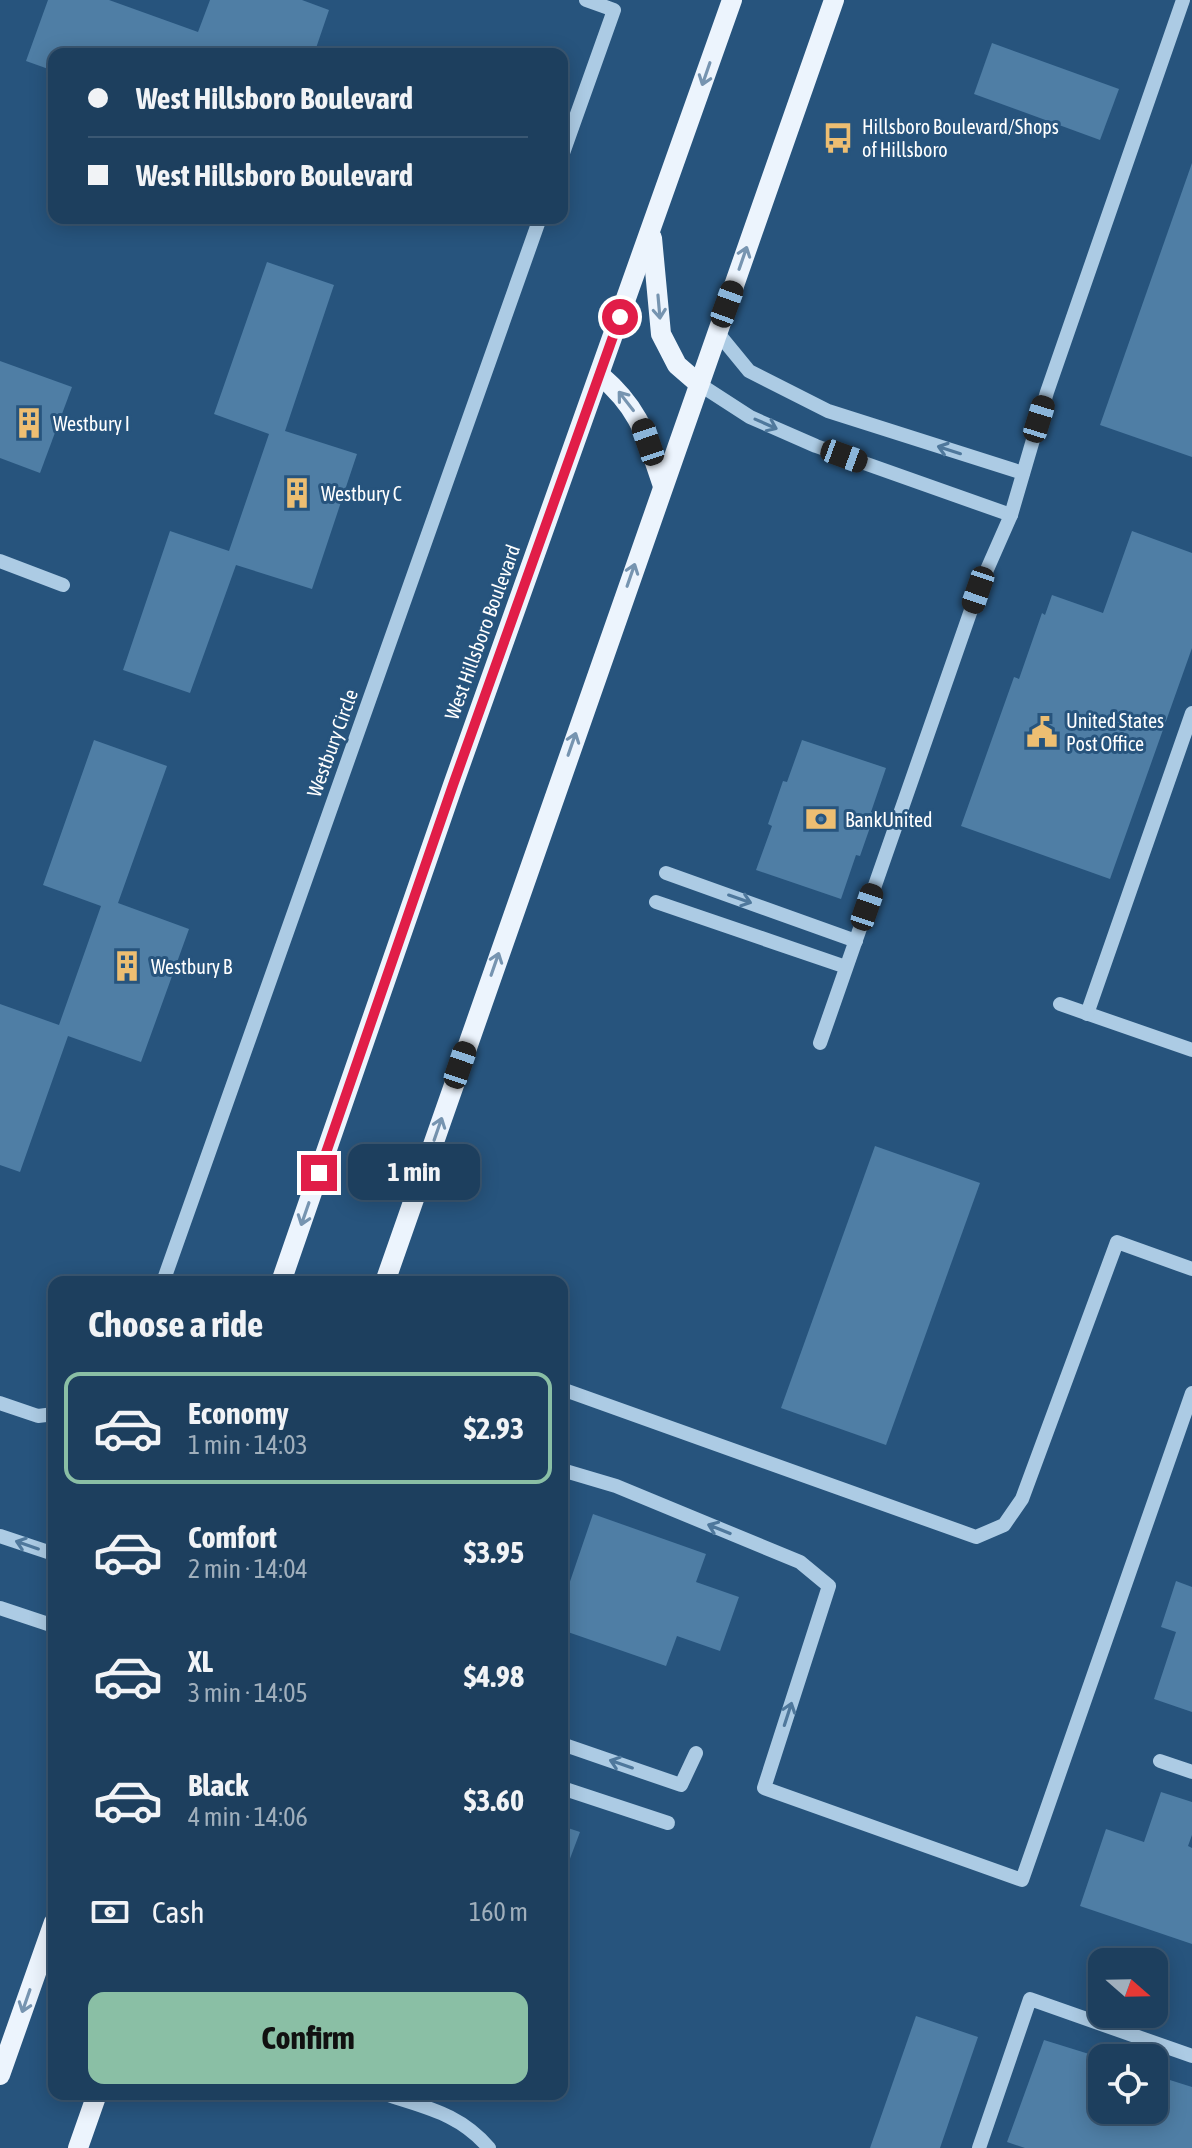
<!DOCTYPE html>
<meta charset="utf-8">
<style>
body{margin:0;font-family:"Asap Condensed",sans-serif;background:#2a4a67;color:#f1f3f6;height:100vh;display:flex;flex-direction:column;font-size:30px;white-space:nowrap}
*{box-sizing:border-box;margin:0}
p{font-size:26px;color:#a0afbc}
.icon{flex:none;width:44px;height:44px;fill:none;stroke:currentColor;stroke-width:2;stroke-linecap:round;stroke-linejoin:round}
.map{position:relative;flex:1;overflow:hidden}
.drawer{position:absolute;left:48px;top:1276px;width:520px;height:824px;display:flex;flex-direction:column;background:#1d3f5e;border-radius:16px;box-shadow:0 4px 20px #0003,0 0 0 2px #3b5873}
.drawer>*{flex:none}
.banner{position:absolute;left:48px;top:48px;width:520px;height:176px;border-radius:16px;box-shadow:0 4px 20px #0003,0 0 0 2px #3b5873;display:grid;align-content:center;height:176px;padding:0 40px;background:#1d3f5e}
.needle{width:52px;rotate:110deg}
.fabs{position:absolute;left:1088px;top:1948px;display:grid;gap:16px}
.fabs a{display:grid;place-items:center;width:80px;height:80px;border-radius:16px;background:#1d3f5e;box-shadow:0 4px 20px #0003,0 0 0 2px #3b5873;font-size:40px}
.end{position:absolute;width:36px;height:36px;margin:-18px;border:10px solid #e11d48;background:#fff;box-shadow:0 0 0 4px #fff}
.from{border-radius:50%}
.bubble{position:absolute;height:56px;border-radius:16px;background:#1d3f5e;box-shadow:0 4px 20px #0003,0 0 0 2px #3b5873;font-size:26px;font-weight:700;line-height:56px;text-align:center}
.car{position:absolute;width:24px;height:48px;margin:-24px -12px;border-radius:10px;box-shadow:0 0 6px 2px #0007;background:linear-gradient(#222 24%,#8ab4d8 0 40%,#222 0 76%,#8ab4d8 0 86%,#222 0)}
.banner b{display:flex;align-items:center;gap:28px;height:76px;font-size:30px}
.banner b+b{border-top:2px solid #3b5873}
.banner i{width:20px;height:20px;background:#f1f3f6}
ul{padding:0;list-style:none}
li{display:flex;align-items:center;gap:24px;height:112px;margin:0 16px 12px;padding:0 24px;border:4px solid transparent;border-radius:16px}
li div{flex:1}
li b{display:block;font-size:30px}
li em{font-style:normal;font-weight:700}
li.active{border-color:#8abfa5}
li>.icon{width:72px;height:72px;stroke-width:1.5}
h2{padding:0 40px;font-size:36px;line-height:96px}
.pay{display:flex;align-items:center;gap:20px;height:88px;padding:0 40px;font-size:30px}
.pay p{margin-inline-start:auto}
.button{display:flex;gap:16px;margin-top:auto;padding:16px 40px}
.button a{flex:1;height:92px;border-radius:16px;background:#8abfa5;color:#111;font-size:32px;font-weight:700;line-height:92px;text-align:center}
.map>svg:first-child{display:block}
.building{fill:#4f7ea5}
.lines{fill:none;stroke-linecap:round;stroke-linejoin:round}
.minor{stroke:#accbe4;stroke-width:14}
.major{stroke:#ecf4fd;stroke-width:20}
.oneway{stroke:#7694b0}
.oneway2{stroke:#4f789c}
.route{stroke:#e11d48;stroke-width:10}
.labels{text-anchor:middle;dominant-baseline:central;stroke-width:6;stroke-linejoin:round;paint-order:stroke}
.poi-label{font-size:20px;fill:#fff;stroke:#27547d;text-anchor:start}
.street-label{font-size:20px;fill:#fff;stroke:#27547d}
</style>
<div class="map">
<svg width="1192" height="2148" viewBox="0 0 1192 2148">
<rect width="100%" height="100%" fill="#27547d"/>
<g class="building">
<polygon points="48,0 109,0 198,32 210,0 302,0 329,10 314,54 54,54 54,71 26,61"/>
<polygon points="992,43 1119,89 1100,140 974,94"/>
<polygon points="1192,163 1192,457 1100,425"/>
<polygon points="267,262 334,285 285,431 357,454 312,589 236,565 190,693 123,670 170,531 229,551 269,434 214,414"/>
<polygon points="0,361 72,387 40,473 0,458"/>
<polygon points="1132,531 1192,553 1192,648 1110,879 961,826 1014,677 1019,679 1042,613 1045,615 1052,595 1103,613"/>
<polygon points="94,740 167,766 118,903 189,929 141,1062 68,1036 20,1172 0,1165 0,1004 59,1025 101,906 43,885"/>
<polygon points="802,740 886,768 871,812 875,813 860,856 856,855 841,899 756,870 772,826 768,824 783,781 787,782"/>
<polygon points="875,1146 980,1183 886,1445 781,1408"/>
<polygon points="593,1514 706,1554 696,1582 739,1597 720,1651 677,1636 666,1666 562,1630 562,1605"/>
<polygon points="1176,1581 1192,1587 1192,1712 1154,1699 1176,1632 1161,1627"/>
<polygon points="1161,1792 1192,1802 1192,1835 1188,1846 1192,1848 1192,1944 1080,1906 1106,1829 1144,1842"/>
<polygon points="562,1826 580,1832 562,1880"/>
<polygon points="916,2016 978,2037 940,2148 870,2148"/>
<polygon points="1044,2040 1102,2058 1102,2110 1154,2110 1154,2075 1192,2087 1192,2148 1025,2148 1007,2142"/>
</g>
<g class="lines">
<g class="minor">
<polyline points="562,156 614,10 586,0"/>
<polyline points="717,332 749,371 828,411 1023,473"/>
<polyline points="699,384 750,417 816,446 1011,515"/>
<polyline points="0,561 63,585"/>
<polyline points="666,873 856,941"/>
<polyline points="656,902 846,967"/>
<polyline points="1060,1004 1192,1050"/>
<polyline points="1087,1014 1192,713"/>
<polyline points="820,1043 978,590 1011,515 1047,392 1183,0"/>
<polyline points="163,1282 540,218"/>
<polyline points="562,1389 976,1537 1004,1525 1022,1499 1117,1242 1192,1269"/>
<polyline points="0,1403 38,1416 54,1414"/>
<polyline points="562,1470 616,1486 800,1562 829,1586 764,1788 1022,1880 1192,1393"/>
<polyline points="0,1536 54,1554"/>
<polyline points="0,1608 54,1626"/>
<polyline points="562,1744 681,1785 696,1753"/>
<polyline points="1160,1761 1192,1772"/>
<polyline points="562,1788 668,1823"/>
<path d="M385 2094C426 2108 459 2113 489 2148"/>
<polyline points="979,2148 1030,1999 1192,2056"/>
</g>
<g class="major">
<polyline points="652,238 661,334 677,365 699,384"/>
<path d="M600 375C641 410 646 437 663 486"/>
<polyline points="281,1282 453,785 732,0"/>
<polyline points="385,1282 834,0"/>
<polyline points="0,2075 54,1922"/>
<polyline points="78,2148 97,2094"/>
</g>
</g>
<defs><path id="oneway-shaft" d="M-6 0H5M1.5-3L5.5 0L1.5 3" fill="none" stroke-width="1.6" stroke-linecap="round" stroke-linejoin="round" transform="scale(2)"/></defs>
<g class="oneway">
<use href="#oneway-shaft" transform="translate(706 74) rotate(109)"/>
<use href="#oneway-shaft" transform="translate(743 258) rotate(-71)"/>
<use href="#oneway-shaft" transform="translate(659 307) rotate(85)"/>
<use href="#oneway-shaft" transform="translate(626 401) rotate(-128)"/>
<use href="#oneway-shaft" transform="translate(631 575) rotate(-71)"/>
<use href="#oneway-shaft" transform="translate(572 744) rotate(-71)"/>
<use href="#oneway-shaft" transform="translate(495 964) rotate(-71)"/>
<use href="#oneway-shaft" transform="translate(438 1129) rotate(-71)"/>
<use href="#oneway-shaft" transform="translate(305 1214) rotate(109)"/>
<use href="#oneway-shaft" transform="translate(26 2001) rotate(109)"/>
</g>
<g class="oneway2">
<use href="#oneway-shaft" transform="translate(766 424) rotate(24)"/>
<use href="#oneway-shaft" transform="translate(949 450) rotate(-162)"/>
<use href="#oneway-shaft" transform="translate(740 899) rotate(19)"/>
<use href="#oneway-shaft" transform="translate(719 1529) rotate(-158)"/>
<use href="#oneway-shaft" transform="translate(27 1545) rotate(-161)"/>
<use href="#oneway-shaft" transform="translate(788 1714) rotate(-72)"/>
<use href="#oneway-shaft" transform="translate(621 1764) rotate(-161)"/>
</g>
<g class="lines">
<polyline class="route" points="319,1173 453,785 620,317"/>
</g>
<defs>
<symbol id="bus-bare" viewBox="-9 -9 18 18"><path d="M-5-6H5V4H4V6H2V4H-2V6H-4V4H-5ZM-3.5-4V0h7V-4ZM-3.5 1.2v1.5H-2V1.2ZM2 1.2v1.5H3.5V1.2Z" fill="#edbe72" stroke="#27547d" stroke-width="2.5" paint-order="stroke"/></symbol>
<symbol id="building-bare" viewBox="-9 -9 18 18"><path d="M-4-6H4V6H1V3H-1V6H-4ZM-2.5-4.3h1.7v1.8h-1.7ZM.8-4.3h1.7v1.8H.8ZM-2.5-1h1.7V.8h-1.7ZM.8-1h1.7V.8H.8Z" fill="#edbe72" stroke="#27547d" stroke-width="2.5" paint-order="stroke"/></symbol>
<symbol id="civic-bare" viewBox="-9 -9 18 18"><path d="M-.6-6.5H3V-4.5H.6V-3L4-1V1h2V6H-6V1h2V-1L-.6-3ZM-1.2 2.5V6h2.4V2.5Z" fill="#edbe72" stroke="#27547d" stroke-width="2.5" paint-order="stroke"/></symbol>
<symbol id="bank-bare" viewBox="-9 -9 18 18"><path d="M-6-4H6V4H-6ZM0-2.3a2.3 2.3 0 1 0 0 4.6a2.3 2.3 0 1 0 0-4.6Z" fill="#edbe72" stroke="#27547d" stroke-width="2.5" paint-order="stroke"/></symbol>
</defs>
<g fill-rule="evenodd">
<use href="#bus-bare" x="816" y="116" width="44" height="44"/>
<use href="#building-bare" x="7" y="401" width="44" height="44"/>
<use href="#building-bare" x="275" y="471" width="44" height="44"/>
<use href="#civic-bare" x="1020" y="710" width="44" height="44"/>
<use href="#bank-bare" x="799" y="797" width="44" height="44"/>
<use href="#building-bare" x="105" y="944" width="44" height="44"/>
</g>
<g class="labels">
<g class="poi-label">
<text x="862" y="126">Hillsboro Boulevard/Shops<tspan x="862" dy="23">of Hillsboro</tspan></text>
<text x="53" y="423">Westbury I</text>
<text x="321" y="493">Westbury C</text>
<text x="1066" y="720">United States<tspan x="1066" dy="23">Post Office</tspan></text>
<text x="845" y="819">BankUnited</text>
<text x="151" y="966">Westbury B</text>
</g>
<g class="street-label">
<text transform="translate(482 632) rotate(-70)">West Hillsboro Boulevard</text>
<text transform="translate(332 743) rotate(-70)">Westbury Circle</text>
</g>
</g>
</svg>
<div class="fabs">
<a><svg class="needle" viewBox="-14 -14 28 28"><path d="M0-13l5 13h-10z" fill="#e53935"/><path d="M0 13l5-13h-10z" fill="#a0afbc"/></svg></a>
<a><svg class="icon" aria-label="locate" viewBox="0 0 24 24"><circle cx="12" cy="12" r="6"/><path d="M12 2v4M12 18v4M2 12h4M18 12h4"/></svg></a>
</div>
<i class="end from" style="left:620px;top:317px"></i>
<i class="end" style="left:319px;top:1173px"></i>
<div class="bubble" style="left:348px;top:1144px;width:132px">1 min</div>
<i class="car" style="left:727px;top:304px;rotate:20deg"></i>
<i class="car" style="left:1039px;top:419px;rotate:17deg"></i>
<i class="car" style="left:648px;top:442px;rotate:341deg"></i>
<i class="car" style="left:844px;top:456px;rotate:110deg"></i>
<i class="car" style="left:978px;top:590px;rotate:199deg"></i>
<i class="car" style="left:867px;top:907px;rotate:19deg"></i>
<i class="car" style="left:460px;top:1065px;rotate:19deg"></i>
<div class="banner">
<b><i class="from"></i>West Hillsboro Boulevard</b>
<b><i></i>West Hillsboro Boulevard</b>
</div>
<section class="drawer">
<h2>Choose a ride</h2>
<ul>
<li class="active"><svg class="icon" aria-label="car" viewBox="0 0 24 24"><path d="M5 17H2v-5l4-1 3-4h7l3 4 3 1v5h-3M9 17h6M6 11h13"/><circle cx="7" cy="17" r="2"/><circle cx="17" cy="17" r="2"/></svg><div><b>Economy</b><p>1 min · 14:03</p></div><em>$2.93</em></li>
<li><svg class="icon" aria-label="car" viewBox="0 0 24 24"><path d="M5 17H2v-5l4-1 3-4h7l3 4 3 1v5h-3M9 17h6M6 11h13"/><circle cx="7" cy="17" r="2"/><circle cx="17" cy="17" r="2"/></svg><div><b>Comfort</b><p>2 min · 14:04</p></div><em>$3.95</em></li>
<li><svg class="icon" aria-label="car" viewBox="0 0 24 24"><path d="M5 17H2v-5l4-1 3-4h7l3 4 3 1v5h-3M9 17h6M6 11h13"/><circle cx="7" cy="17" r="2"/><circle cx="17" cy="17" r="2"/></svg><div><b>XL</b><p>3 min · 14:05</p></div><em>$4.98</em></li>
<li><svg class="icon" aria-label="car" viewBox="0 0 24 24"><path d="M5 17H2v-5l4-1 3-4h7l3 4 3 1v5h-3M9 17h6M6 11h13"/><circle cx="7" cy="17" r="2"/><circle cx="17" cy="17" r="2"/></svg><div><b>Black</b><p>4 min · 14:06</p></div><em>$3.60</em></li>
</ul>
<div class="pay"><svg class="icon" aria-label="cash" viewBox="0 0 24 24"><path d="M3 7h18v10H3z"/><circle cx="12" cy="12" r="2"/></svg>Cash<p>160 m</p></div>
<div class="button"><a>Confirm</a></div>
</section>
</div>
